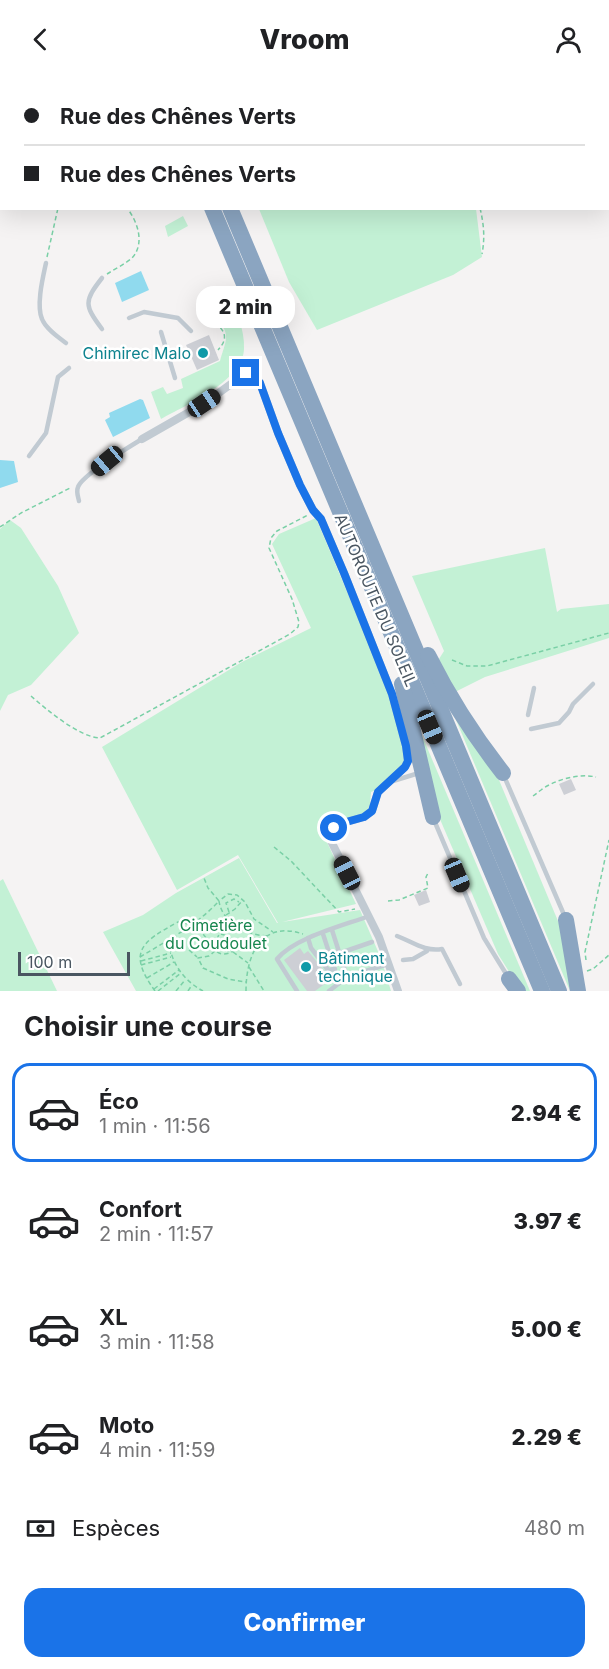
<!DOCTYPE html>
<html lang="fr">
<meta charset="utf-8">
<style>
body{margin:0;font-family:Inter,sans-serif;background:#f2f2f2;color:#202124;height:100vh;display:flex;flex-direction:column;font-size:22px;white-space:nowrap}
*{box-sizing:border-box;margin:0}
p{font-size:20px;color:#757577}
.icon{flex:none;width:33px;height:33px;fill:none;stroke:currentColor;stroke-width:2;stroke-linecap:round;stroke-linejoin:round}
.map{position:relative;height:913px;overflow:hidden}
.details{display:flex;flex-direction:column;background:#fff;flex:1}
.details>*{flex:none}
.banner{position:absolute;left:0px;top:0px;width:609px;height:132px;box-shadow:0 6px 24px #0002;display:grid;align-content:center;height:132px;padding:0 24px;background:#fff}
.scale{position:absolute;left:18px;bottom:15px;width:112px;box-sizing:border-box;padding-left:6px;border:3px solid #4a5661;border-top:0;font-size:16px;line-height:21px;white-space:nowrap;color:#4a5661;-webkit-text-stroke:4px #fff;paint-order:stroke}
.end{position:absolute;width:27px;height:27px;margin:-14px;border:8px solid #1a73e8;background:#fff;box-shadow:0 0 0 3px #fff}
.from{border-radius:50%}
.bubble{position:absolute;height:42px;border-radius:18px;background:#fff;box-shadow:0 6px 24px #0002;font-size:20px;font-weight:800;line-height:42px;text-align:center}
.car{position:absolute;width:18px;height:36px;margin:-18px -9px;border-radius:8px;box-shadow:0 0 4px 2px #0007;background:linear-gradient(#222 24%,#8ab4d8 0 40%,#222 0 76%,#8ab4d8 0 86%,#222 0)}
.banner b{display:flex;align-items:center;gap:21px;height:57px;font-size:22px}
.banner b+b{border-top:2px solid #e0e0e0}
.banner i{width:15px;height:15px;background:#202124}
ul{padding:0;list-style:none}
li{display:flex;align-items:center;gap:18px;height:99px;margin:0 12px 9px;padding:0 12px;border:3px solid transparent;border-radius:18px}
li div{flex:1}
li b{display:block;font-size:22px}
li em{font-style:normal;font-weight:800}
li.selected{border-color:#1a73e8}
li>.icon{width:54px;height:54px;stroke-width:1.5}
h2{padding:0 24px;font-size:27px;line-height:72px}
.pay{display:flex;align-items:center;gap:15px;height:66px;padding:0 24px;font-size:22px}
.pay p{margin-inline-start:auto}
.button{display:flex;gap:12px;margin-top:auto;padding:12px 24px}
.button a{flex:1;height:69px;border-radius:18px;background:#1a73e8;color:#fff;font-size:24px;font-weight:800;line-height:69px;text-align:center}
header{display:flex;justify-content:space-between;align-items:center;height:78px;padding:0 24px;background:#fff;font-size:27px;font-weight:800}
.map>svg:first-child{display:block}
.green{fill:#c3f1d5}
.water{fill:#90daee}
.building{fill:#cdcfd5}
.lines{fill:none;stroke-linecap:round;stroke-linejoin:round}
.path{stroke:#7ad0a6;stroke-width:1.5;stroke-dasharray:4.5 3;stroke-linecap:butt}
.lane{stroke:#c1cad2;stroke-width:4.5}
.street{stroke:#c1cad2;stroke-width:8}
.highway{stroke:#8ba5c1;stroke-width:16}
.route{stroke:#1a73e8;stroke-width:8}
.culture-dot{fill:#0f9aa8;stroke:#fff;stroke-width:2}
.labels{text-anchor:middle;dominant-baseline:central;stroke-width:5;stroke-linejoin:round;paint-order:stroke}
.culture-label{font-size:16px;fill:#0d838f;stroke:#fff;text-anchor:end}
.street-label{font-size:16px;fill:#4a5661;stroke:#fff}
.park-label{font-size:16px;fill:#17864f;stroke:#fff}
</style>
<header><svg class="icon" aria-label="back" viewBox="0 0 24 24"><path d="M15 5l-7 7 7 7"/></svg>Vroom<svg class="icon" aria-label="person" viewBox="0 0 24 24"><circle cx="12" cy="8" r="4"/><path d="M4 21q1-7 8-7t8 7"/></svg></header>
<div class="map">
<svg width="609" height="913" viewBox="0 0 609 913">
<rect width="100%" height="100%" fill="#f5f3f3"/>
<g class="green">
<polygon points="259,131 476,131 482,179 453,197 317,252 289,204"/>
<polygon points="183,138 188,148 168,159 165,148"/>
<path d="M230 212C235 230 245 252 244 271 243 303 186 327 161 341L151 314 163 309 167 316 183 310 181 301 220 283C225 264 232 257 217 241L222 228V214Z"/>
<polygon points="316,440 391,618 408,689 395,704 371,714 370,727 364,737 332,743 325,760 356,826 282,844 360,832 380,878 391,913 136,913 103,854 143,837 176,815 239,780 277,845 278,845 238,777 177,812 102,669 242,584 311,550 272,466 279,456"/>
<polygon points="10,442 21,450 58,508 79,555 31,607 8,617 0,633 0,451"/>
<polygon points="545,470 557,534 561,531 609,526 609,560 485,599 455,614 439,581 444,573 412,498"/>
<polygon points="451,630 499,702 563,855 570,913"/>
<polygon points="418,648 530,913 521,913 498,876 433,725"/>
<polygon points="3,801 57,913 0,913 0,803"/>
</g>
<g class="water">
<polygon points="141,193 149,212 122,224 115,205"/>
<polygon points="140,321 143,322 150,340 113,359 105,342 110,339 109,335"/>
<polygon points="0,382 14,383 18,404 0,410"/>
</g>
<g class="building">
<polygon points="209,257 219,282 197,292 186,267"/>
<polygon points="571,701 576,712 564,717 559,706"/>
<polygon points="426,812 430,824 419,828 414,817"/>
<polygon points="300,870 304,876 308,873 327,896 322,900 326,905 315,913 307,913 284,882"/>
</g>
<g class="lines">
<g class="path">
<polyline points="608,15 609,14"/>
<path d="M480 130C484 147 485 160 482 176"/>
<polyline points="47,179 58,130"/>
<path d="M107 196C115 191 125 186 132 180 145 166 138 144 127 130"/>
<path d="M208 214C215 224 218 229 208 239 221 249 232 257 218 272"/>
<polyline points="0,449 21,435 72,409"/>
<polyline points="452,582 467,588 487,588 609,555"/>
<path d="M31 618C47 632 79 659 100 660L290 556 298 549 299 544 292 521 269 470 271 460 277 453 308 437"/>
<path d="M533 718C536 716 538 714 541 712 554 702 579 695 596 699"/>
<polyline points="274,769 291,783 339,834 355,831"/>
<polyline points="388,823 399,822 428,810 426,799 428,795"/>
<polyline points="229,834 226,825 234,821 239,824"/>
<polyline points="226,837 235,831 242,823"/>
<path d="M221 856C237 860 228 865 228 874"/>
<path d="M267 858C247 857 222 845 219 823L228 816 237 817 245 824 254 841 273 854"/>
<path d="M169 862C170 884 184 903 203 913"/>
<polyline points="214,868 226,840"/>
<polyline points="189,872 197,879"/>
<polyline points="215,873 209,878 198,880 203,890 228,901 246,904"/>
<polyline points="233,874 248,885"/>
<path d="M140 879C168 862 197 847 219 823L208 810 204 800"/>
<polyline points="586,882 585,874 609,762"/>
<polyline points="141,883 171,875"/>
<polyline points="141,887 171,879"/>
<polyline points="249,889 264,913"/>
<polyline points="587,893 593,891 609,877"/>
<polyline points="147,900 174,884"/>
<polyline points="154,911 179,892"/>
<path d="M155 913C127 874 141 864 178 844 186 845 193 847 200 853 208 859 213 877 224 876 232 876 240 868 247 866L256 869"/>
<polyline points="158,913 181,895"/>
<polyline points="176,913 185,902"/>
<polyline points="188,913 192,907"/>
<path d="M246 913C246 877 261 842 303 856"/>
</g>
<g class="lane">
<polyline points="0,75 2,75"/>
<path d="M46 185C43 199 36 227 42 241 46 251 58 259 66 265"/>
<polyline points="129,240 144,234 178,240 191,253"/>
<path d="M102 251C84 227 84 223 102 200"/>
<polyline points="161,254 175,300"/>
<polyline points="29,378 46,355 58,299 69,290"/>
<path d="M79 423C78 418 76 414 78 409 82 397 129 369 142 361"/>
<polyline points="528,637 534,610"/>
<polyline points="531,651 559,645 569,634 573,626 593,606"/>
<polyline points="504,698 565,839"/>
<polyline points="393,703 419,695"/>
<polyline points="434,742 484,860 508,899"/>
<polyline points="332,852 347,899 388,886"/>
<polyline points="323,856 339,905"/>
<path d="M397 858C413 864 425 874 442 871L460 906"/>
<polyline points="308,860 311,870 328,892 335,891"/>
<polyline points="340,875 372,864"/>
<polyline points="403,882 413,881 427,873"/>
<path d="M297 913 277 881C294 860 342 848 369 838"/>
<polyline points="329,913 347,899"/>
</g>
<polyline class="street" points="142,361 205,325 246,295 252,296 260,305 278,355 300,407 313,432 321,441 344,495 392,616 406,668 408,683 405,689 378,714 372,733 364,739 339,746 331,756 331,763 379,859 398,913"/>
<g class="highway">
<polyline points="157,0 157,2"/>
<polyline points="175,0 175,2"/>
<polyline points="212,130 542,913"/>
<polyline points="230,130 559,913"/>
<path d="M428 577C449 619 474 658 503 695"/>
<polyline points="402,606 433,739"/>
<polyline points="566,842 578,913"/>
<polyline points="509,901 518,913"/>
</g>
</g>
<g class="lines">
<polyline class="route" points="246,295 252,296 260,305 278,355 300,407 313,432 321,441 344,495 392,616 406,668 408,683 405,689 378,714 372,733 364,739 339,746 334,750"/>
</g>
<g class="culture-dot">
<circle cx="203" cy="275" r="6"/>
<circle cx="306" cy="889" r="6"/>
</g>
<g class="labels">
<g class="culture-label">
<text x="191" y="275">Chimirec Malo</text>
<text x="318" y="880" text-anchor="start">Bâtiment<tspan x="318" dy="18">technique</tspan></text>
</g>
<g class="street-label">
<text transform="translate(376 522) rotate(67)">AUTOROUTE DU SOLEIL</text>
</g>
<g class="park-label">
<text x="216" y="847">Cimetière<tspan x="216" dy="18">du Coudoulet</tspan></text>
</g>
</g>
</svg>
<div class="scale">100 m</div>
<i class="end from" style="left:334px;top:750px"></i>
<i class="end" style="left:246px;top:295px"></i>
<div class="bubble" style="left:196px;top:208px;width:99px">2 min</div>
<i class="car" style="left:204px;top:325px;rotate:56deg"></i>
<i class="car" style="left:107px;top:383px;rotate:230deg"></i>
<i class="car" style="left:430px;top:649px;rotate:157deg"></i>
<i class="car" style="left:347px;top:795px;rotate:333deg"></i>
<i class="car" style="left:457px;top:797px;rotate:157deg"></i>
<div class="banner">
<b><i class="from"></i>Rue des Chênes Verts</b>
<b><i></i>Rue des Chênes Verts</b>
</div>
</div>
<section class="details">
<h2>Choisir une course</h2>
<ul>
<li class="selected"><svg class="icon" aria-label="car" viewBox="0 0 24 24"><path d="M5 17H2v-5l4-1 3-4h7l3 4 3 1v5h-3M9 17h6M6 11h13"/><circle cx="7" cy="17" r="2"/><circle cx="17" cy="17" r="2"/></svg><div><b>Éco</b><p>1 min · 11:56</p></div><em>2.94 €</em></li>
<li><svg class="icon" aria-label="car" viewBox="0 0 24 24"><path d="M5 17H2v-5l4-1 3-4h7l3 4 3 1v5h-3M9 17h6M6 11h13"/><circle cx="7" cy="17" r="2"/><circle cx="17" cy="17" r="2"/></svg><div><b>Confort</b><p>2 min · 11:57</p></div><em>3.97 €</em></li>
<li><svg class="icon" aria-label="car" viewBox="0 0 24 24"><path d="M5 17H2v-5l4-1 3-4h7l3 4 3 1v5h-3M9 17h6M6 11h13"/><circle cx="7" cy="17" r="2"/><circle cx="17" cy="17" r="2"/></svg><div><b>XL</b><p>3 min · 11:58</p></div><em>5.00 €</em></li>
<li><svg class="icon" aria-label="car" viewBox="0 0 24 24"><path d="M5 17H2v-5l4-1 3-4h7l3 4 3 1v5h-3M9 17h6M6 11h13"/><circle cx="7" cy="17" r="2"/><circle cx="17" cy="17" r="2"/></svg><div><b>Moto</b><p>4 min · 11:59</p></div><em>2.29 €</em></li>
</ul>
<div class="pay"><svg class="icon" aria-label="cash" viewBox="0 0 24 24"><path d="M3 7h18v10H3z"/><circle cx="12" cy="12" r="2"/></svg>Espèces<p>480 m</p></div>
<div class="button"><a>Confirmer</a></div>
</section>
